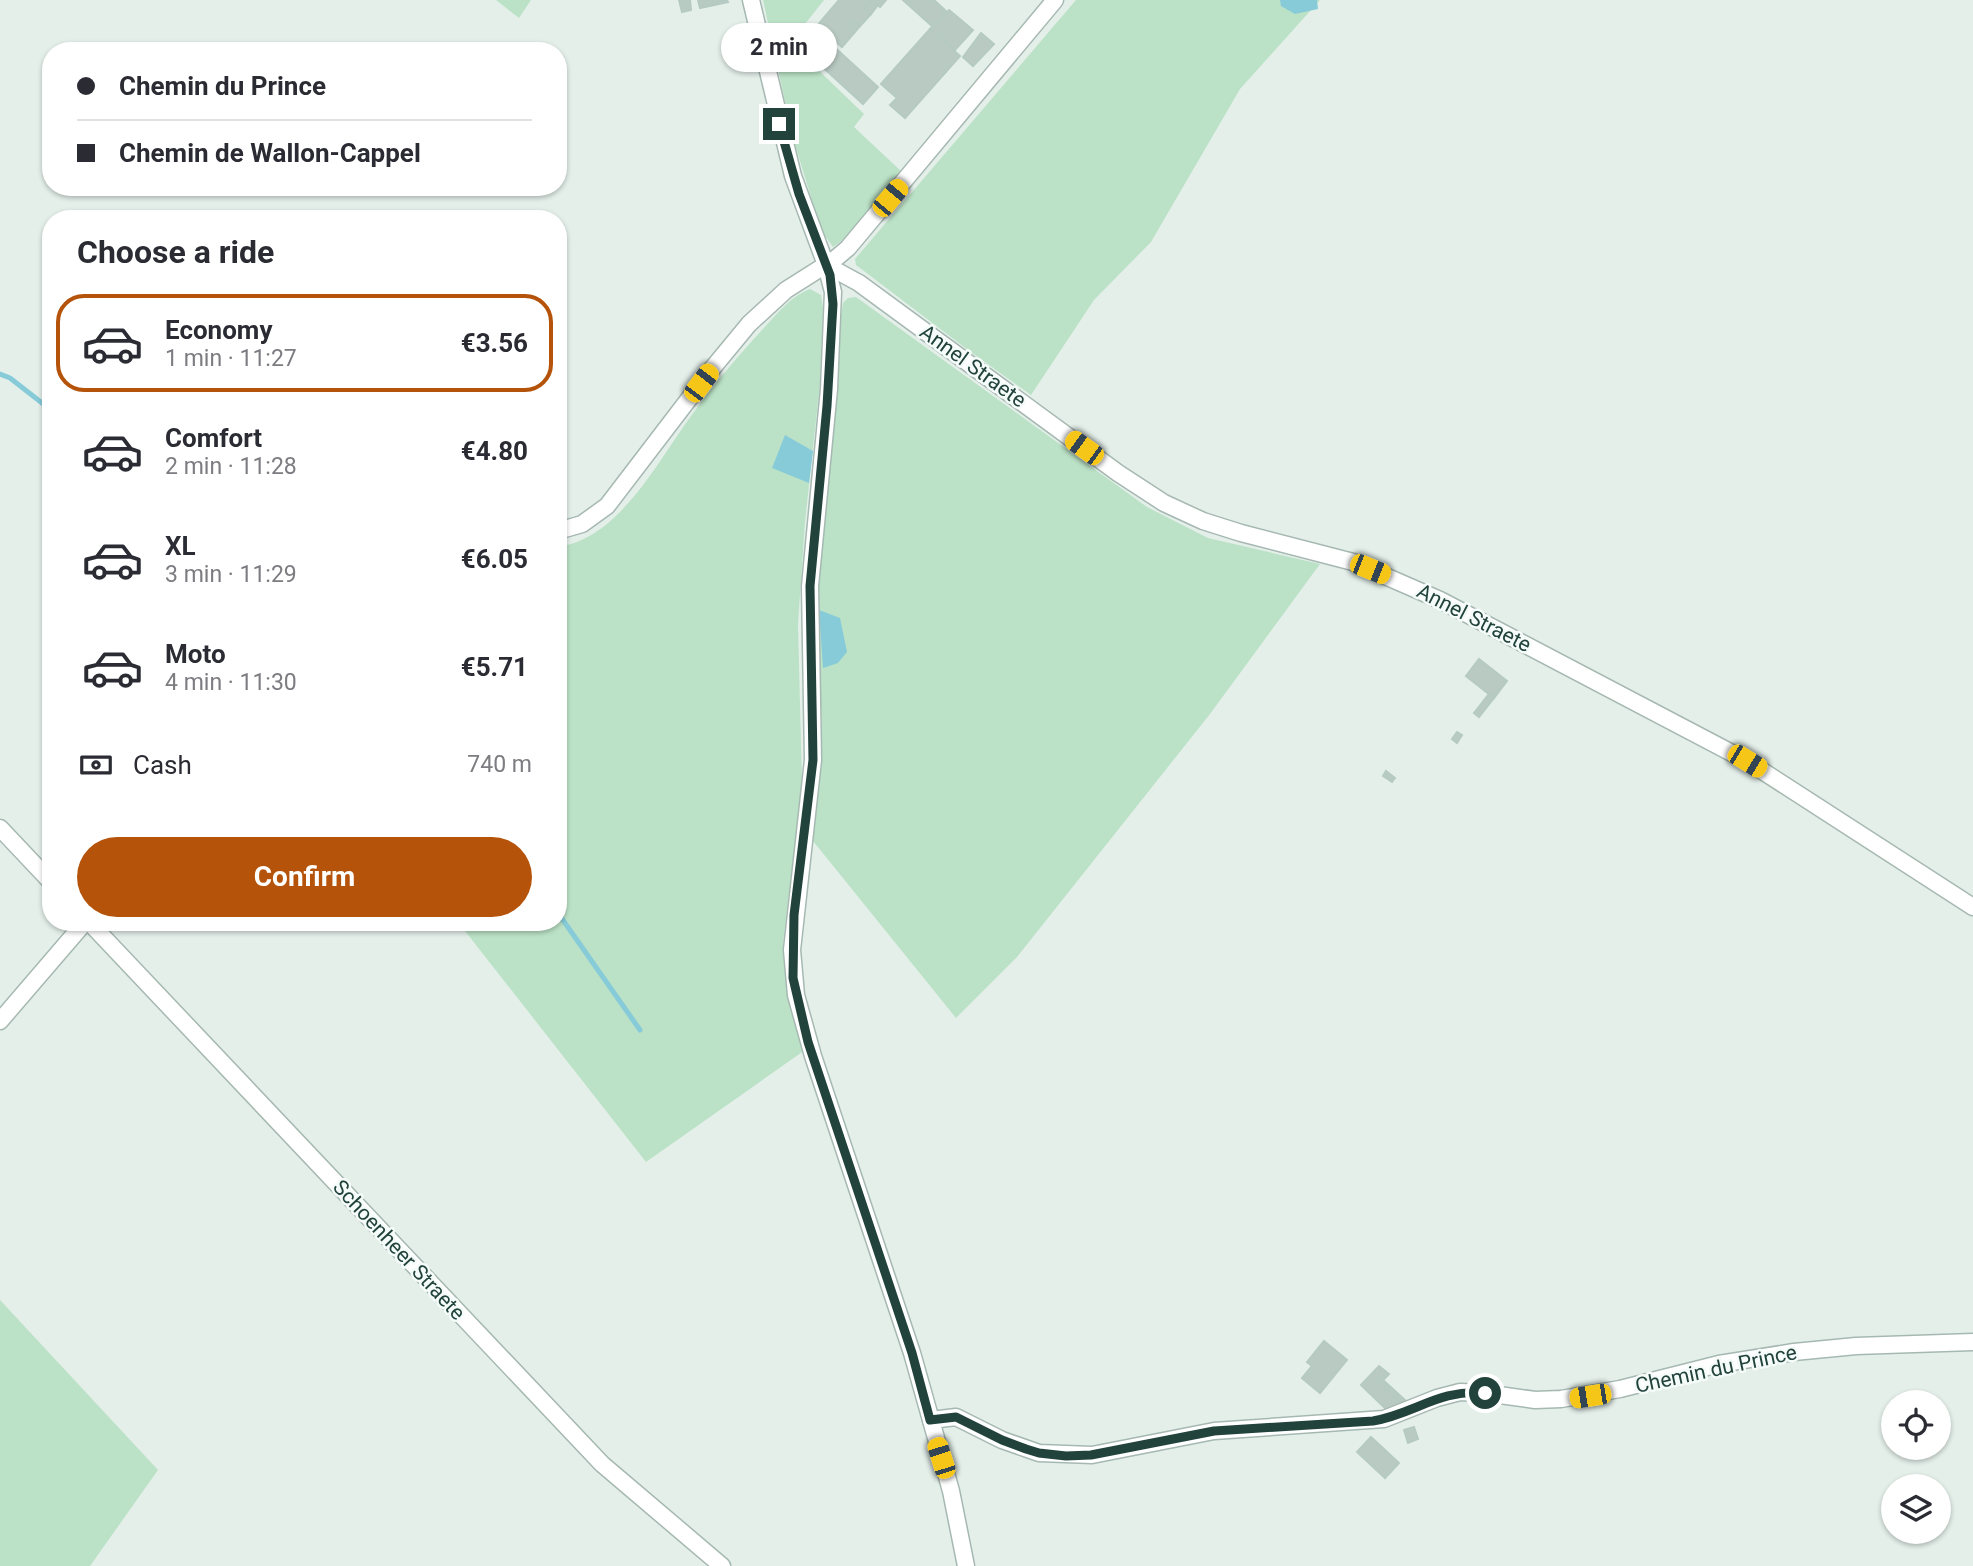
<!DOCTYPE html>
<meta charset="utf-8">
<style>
body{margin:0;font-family:Roboto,sans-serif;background:#f7f7f7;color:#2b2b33;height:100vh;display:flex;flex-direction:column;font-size:26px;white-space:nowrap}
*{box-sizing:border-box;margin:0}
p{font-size:23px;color:#7c7c81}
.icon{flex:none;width:38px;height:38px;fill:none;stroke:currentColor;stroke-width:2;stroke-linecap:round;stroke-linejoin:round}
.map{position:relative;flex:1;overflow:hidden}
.panel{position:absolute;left:42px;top:210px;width:525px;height:721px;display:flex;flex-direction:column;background:#fff;border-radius:28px;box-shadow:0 2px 5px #0004}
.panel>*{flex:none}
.guide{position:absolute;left:42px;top:42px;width:525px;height:154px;border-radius:28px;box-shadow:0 2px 5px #0004;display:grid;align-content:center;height:154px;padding:0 35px;background:#fff}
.fabs{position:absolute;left:1881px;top:1390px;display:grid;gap:14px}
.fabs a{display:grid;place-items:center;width:70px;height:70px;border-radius:50%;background:#fff;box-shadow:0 2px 5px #0004;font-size:35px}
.end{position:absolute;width:32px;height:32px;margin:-16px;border:9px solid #21433b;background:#fff;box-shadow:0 0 0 4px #fff}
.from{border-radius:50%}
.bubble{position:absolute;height:49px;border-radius:24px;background:#fff;box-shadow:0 2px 5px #0004;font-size:23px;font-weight:700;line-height:49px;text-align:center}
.car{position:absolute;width:21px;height:42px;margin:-21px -10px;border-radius:9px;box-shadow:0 0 5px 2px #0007;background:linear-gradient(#f5c518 24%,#345 0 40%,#f5c518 0 76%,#345 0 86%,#f5c518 0)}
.guide b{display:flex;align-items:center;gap:24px;height:66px;font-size:26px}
.guide b+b{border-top:2px solid #e1e1e2}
.guide i{width:18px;height:18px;background:#2b2b33}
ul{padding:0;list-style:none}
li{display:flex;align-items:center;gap:21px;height:98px;margin:0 14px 10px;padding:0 21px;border:4px solid transparent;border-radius:28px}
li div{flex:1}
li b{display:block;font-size:26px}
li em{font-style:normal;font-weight:700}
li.current{border-color:#b45309}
li>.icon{width:63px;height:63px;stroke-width:1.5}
h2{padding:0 35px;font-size:32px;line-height:84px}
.pay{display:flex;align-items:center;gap:18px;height:77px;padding:0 35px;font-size:26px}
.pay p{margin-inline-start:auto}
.primary-button{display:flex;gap:14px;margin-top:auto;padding:14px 35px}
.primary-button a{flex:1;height:80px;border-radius:42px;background:#b45309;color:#fff;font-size:28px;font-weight:700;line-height:80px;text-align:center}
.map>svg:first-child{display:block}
.green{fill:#bbe2c6}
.water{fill:#87cbd9}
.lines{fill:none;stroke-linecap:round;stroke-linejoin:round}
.stream{stroke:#87cbd9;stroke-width:5}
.building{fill:#b9cac3;stroke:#b5cac2;stroke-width:2}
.street-casing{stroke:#a6b8b2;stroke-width:19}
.street{stroke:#fff;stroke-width:16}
.route{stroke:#21433b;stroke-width:9}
.labels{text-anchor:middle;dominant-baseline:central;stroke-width:5;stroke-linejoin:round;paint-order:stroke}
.street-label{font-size:21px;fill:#21433b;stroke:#f5fbf8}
</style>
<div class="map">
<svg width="1973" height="1566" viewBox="0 0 1973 1566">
<rect width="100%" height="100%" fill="#e4efea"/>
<g class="green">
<polygon points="496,0 531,0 519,18"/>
<polygon points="763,0 824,0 790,43 864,114 854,127 902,172 848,236 833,247 821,230 793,138"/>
<polygon points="1076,0 1320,0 1240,89 1151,242 1094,300 1031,395 968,350 856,265 855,259"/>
<path d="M810 289 821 295 823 308 820 383 805 522 798 624 802 784 783 943C784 981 794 1015 805 1050L646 1162 458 922H558V547C621 538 659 458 694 412 715 383 738 356 762 330 776 315 791 296 810 289Z"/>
<polygon points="856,297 1147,507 1208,538 1320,564 1210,714 1017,957 956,1018 813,841 822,762 822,727 816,602 838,387 841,316 843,303 848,298"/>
<polygon points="0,1300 158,1470 90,1566 0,1566"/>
</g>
<g class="water">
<polygon points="1280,0 1317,0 1318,9 1295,14 1281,6"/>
<polygon points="785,435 813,451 809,483 772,468"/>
<polygon points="819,610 840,618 847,652 838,663 823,668"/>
</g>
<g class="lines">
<g class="stream">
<polyline points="0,374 10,378 51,410"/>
<polyline points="558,913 640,1030"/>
</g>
</g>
<g class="building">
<polygon points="679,0 690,0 691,10 682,12"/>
<polygon points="698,0 727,0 728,2 700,8"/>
<polygon points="839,0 871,0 864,8 871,14 860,26 853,20 847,27 854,33 842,47 835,41 834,43 816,27"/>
<polygon points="871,0 878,5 871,14 864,8"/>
<polygon points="872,0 886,0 880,7"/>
<polygon points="903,0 934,0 946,11 932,26"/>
<polygon points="949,10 973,30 954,51 930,29"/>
<polygon points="853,20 860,26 854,33 847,27"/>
<polygon points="930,29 960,56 905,118 890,105 897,98 881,84"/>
<polygon points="981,33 994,44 973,66 963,57"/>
<polygon points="832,45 878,87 863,104 817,62"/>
<polygon points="1479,659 1507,681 1494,698 1466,676"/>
<polygon points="1489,694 1494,698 1479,717 1474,713"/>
<polygon points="1457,732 1462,735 1457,743 1452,739"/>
<polygon points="1386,771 1395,778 1392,782 1383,776"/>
<polygon points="1324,1341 1347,1360 1320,1393 1302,1378 1312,1366 1307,1362"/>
<polygon points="1379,1366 1389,1374 1380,1383 1402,1404 1387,1410 1361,1385"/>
<polygon points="1383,1380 1407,1402 1402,1404 1380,1383"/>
<polygon points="1414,1427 1418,1439 1408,1443 1404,1430"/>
<polygon points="1371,1437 1399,1463 1385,1478 1357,1452"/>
</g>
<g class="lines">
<defs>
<g id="street">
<polyline points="751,0 793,176 826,265 833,292 829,389 810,586 813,760 792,950 796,995 813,1056 912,1353 951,1491 966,1566"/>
<polyline points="826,265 859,283 1118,473 1164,503 1203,521 1241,533 1353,562 1440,600 1747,761 1973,907"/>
<polyline points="558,531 582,524 607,506 711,370 749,324 786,290 835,259 848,248 1055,0"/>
<polyline points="0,828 51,882"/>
<polyline points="89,922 602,1464 722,1566"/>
<polyline points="0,1021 85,922"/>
<polyline points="931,1420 956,1417 1002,1440 1039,1453 1092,1455 1214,1431 1384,1419 1437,1398 1460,1392 1485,1393 1535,1400 1561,1399 1620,1389 1719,1364 1794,1352 1856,1346 1973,1342"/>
</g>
</defs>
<use href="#street" class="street-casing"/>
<use href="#street" class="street"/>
</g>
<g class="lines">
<path class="route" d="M779 124 799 194 830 275 833 304 827 406 810 586 813 760 794 915 793 978 808 1042 912 1353 930 1420 956 1417 1002 1440 1026 1449 1039 1453 1066 1456 1091 1455 1214 1431 1373 1421C1415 1414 1438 1389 1485 1393"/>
</g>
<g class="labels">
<g class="street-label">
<text transform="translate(973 366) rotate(36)">Annel Straete</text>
<text transform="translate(1474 618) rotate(27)">Annel Straete</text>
<text transform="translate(399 1250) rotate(47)">Schoenheer Straete</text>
<text transform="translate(1716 1369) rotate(-12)">Chemin du Prince</text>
</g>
</g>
</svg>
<div class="fabs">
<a><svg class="icon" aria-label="locate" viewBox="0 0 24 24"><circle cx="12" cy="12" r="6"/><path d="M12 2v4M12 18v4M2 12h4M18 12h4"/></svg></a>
<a><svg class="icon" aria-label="layers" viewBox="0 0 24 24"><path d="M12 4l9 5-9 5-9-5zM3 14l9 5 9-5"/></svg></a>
</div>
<i class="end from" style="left:1485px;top:1393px"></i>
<i class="end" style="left:779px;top:124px"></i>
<div class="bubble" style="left:721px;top:23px;width:116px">2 min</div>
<i class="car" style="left:890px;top:198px;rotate:40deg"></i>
<i class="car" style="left:701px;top:383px;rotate:37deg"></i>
<i class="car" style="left:1084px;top:448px;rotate:306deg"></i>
<i class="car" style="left:1370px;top:569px;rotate:112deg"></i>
<i class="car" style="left:1747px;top:761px;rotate:121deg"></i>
<i class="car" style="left:1590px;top:1396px;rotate:261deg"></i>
<i class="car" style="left:941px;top:1458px;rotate:342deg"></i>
<div class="guide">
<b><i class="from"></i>Chemin du Prince</b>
<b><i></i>Chemin de Wallon-Cappel</b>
</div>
<section class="panel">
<h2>Choose a ride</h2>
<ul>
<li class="current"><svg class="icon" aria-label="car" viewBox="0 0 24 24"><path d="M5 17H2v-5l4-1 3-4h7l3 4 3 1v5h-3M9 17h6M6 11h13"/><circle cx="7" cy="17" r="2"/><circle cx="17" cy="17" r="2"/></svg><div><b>Economy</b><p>1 min · 11:27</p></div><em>€3.56</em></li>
<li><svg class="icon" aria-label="car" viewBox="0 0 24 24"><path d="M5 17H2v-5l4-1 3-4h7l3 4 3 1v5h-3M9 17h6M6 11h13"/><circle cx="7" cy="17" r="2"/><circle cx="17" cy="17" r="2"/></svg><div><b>Comfort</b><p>2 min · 11:28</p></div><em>€4.80</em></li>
<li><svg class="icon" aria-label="car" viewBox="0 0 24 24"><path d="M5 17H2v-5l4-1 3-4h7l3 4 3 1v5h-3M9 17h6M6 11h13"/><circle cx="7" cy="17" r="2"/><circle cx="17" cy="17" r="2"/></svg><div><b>XL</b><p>3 min · 11:29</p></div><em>€6.05</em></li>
<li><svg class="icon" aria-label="car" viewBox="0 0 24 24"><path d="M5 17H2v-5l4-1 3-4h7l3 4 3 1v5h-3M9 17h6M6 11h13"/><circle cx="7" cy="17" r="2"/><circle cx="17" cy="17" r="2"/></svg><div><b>Moto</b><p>4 min · 11:30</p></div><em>€5.71</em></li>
</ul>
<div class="pay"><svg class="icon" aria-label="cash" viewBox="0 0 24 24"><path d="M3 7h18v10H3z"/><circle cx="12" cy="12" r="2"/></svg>Cash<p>740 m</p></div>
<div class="primary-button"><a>Confirm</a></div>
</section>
</div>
